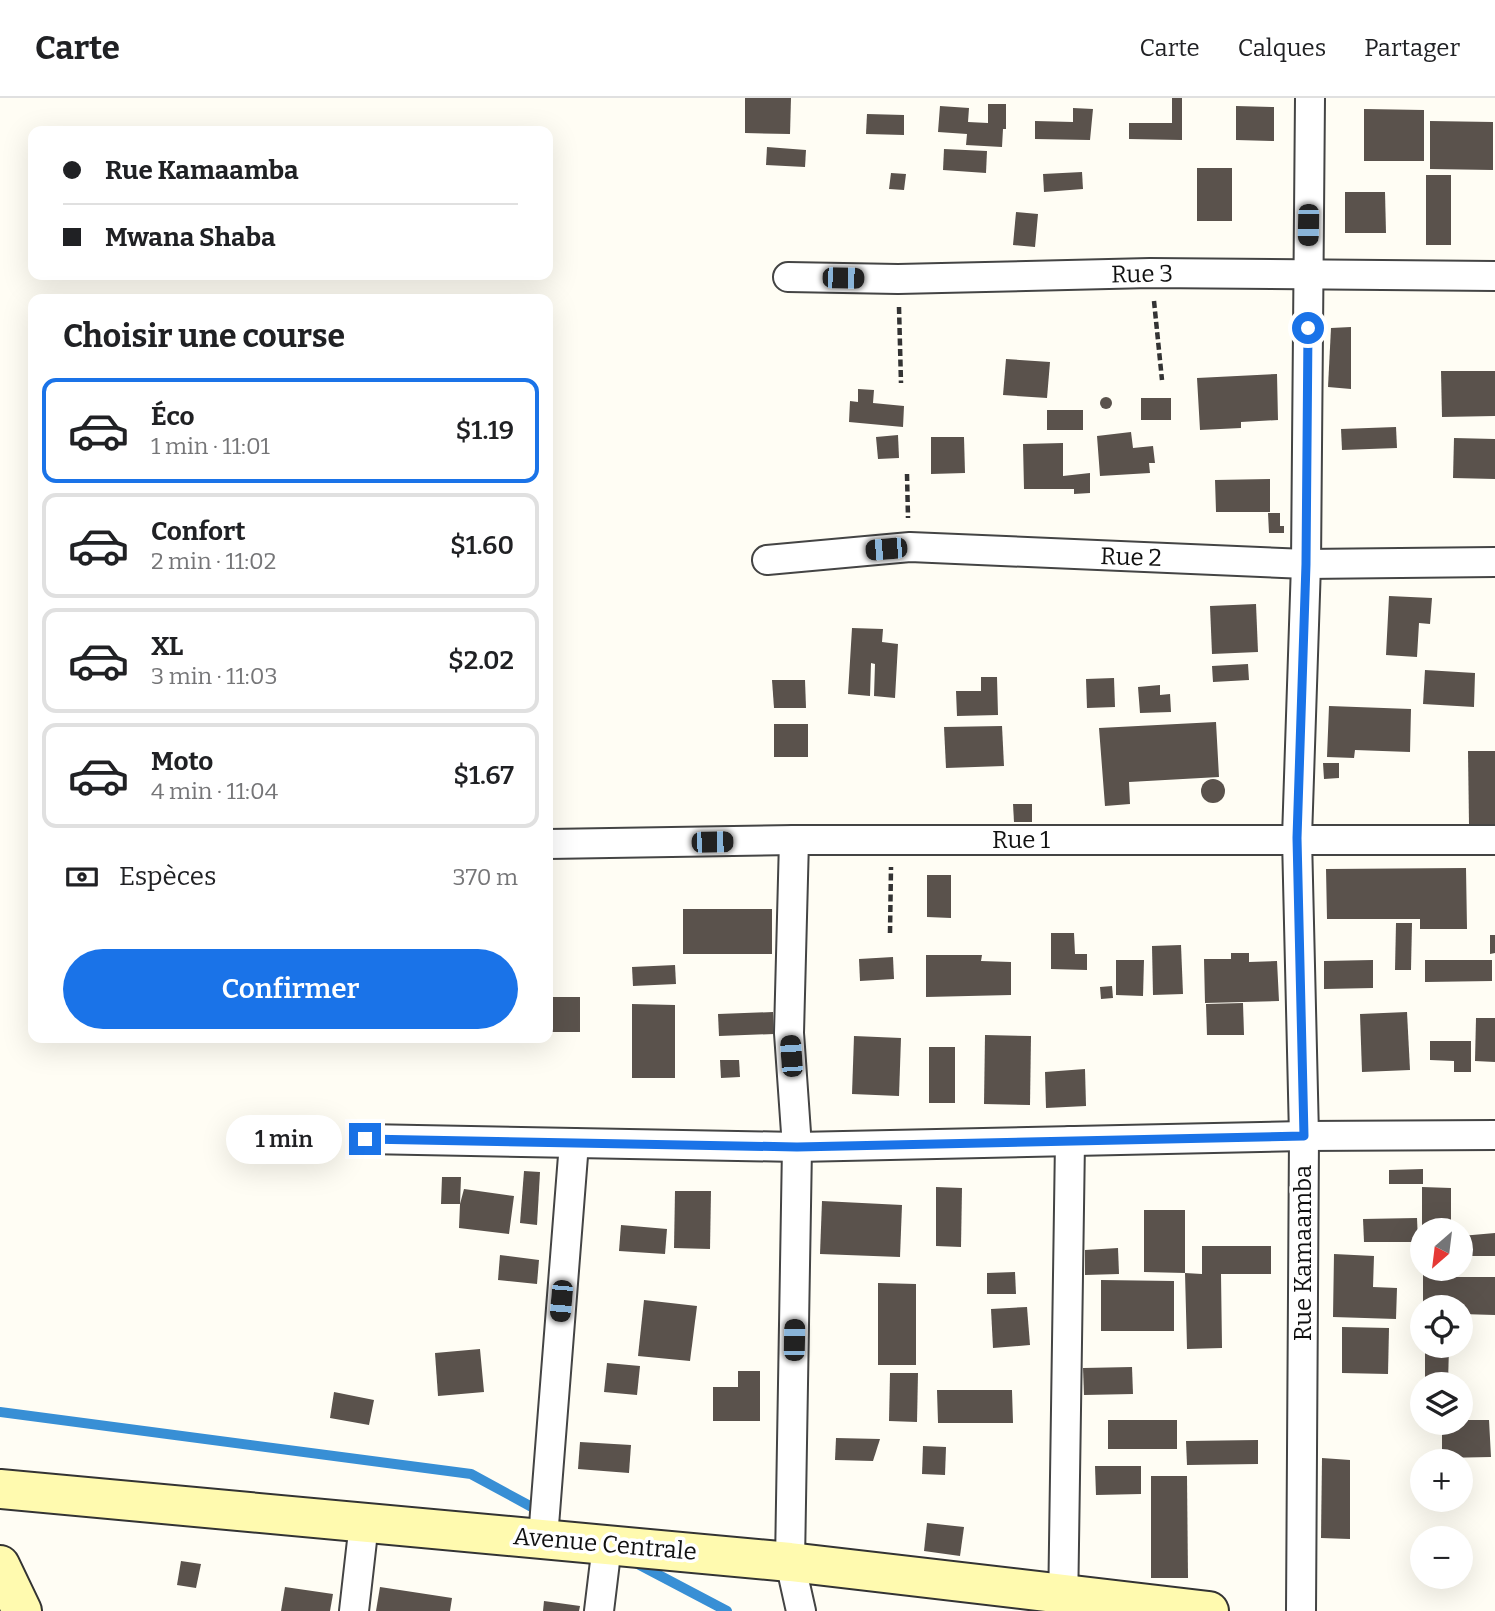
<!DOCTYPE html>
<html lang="fr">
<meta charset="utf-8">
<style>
body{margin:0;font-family:Bitter,serif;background:#f2f2f2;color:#202124;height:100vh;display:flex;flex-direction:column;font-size:26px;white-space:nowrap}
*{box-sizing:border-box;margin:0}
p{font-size:23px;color:#757577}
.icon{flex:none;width:38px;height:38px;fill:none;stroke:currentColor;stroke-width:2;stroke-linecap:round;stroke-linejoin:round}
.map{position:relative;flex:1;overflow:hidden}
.side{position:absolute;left:28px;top:196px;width:525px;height:749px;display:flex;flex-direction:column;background:#fff;border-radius:14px;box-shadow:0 7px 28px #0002}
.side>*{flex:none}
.hud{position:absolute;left:28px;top:28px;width:525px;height:154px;border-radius:14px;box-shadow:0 7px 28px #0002;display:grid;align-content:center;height:154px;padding:0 35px;background:#fff}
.needle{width:46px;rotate:208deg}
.tools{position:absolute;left:1410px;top:1120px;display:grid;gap:14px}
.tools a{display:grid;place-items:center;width:63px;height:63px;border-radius:50%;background:#fff;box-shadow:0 7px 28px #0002;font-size:35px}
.end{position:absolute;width:32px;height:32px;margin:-16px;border:9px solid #1a73e8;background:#fff;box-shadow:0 0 0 4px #fff}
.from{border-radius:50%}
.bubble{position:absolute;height:49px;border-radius:24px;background:#fff;box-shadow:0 7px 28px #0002;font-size:23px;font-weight:600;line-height:49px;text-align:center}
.car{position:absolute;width:21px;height:42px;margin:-21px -10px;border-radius:9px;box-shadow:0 0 5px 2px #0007;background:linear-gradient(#222 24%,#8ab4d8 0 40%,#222 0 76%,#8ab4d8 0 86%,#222 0)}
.hud b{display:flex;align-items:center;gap:24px;height:66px;font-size:26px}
.hud b+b{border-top:2px solid #e0e0e0}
.hud i{width:18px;height:18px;background:#202124}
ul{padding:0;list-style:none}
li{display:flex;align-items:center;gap:21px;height:105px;margin:0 14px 10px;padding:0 21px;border:4px solid #e0e0e0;border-radius:14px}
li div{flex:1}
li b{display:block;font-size:26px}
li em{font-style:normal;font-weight:600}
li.selected{border-color:#1a73e8}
li>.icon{width:63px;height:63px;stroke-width:1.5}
h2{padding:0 35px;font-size:32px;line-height:84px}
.pay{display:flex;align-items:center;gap:18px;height:77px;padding:0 35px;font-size:26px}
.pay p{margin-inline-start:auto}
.action{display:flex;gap:14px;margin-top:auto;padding:14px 35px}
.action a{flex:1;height:80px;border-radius:42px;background:#1a73e8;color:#fff;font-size:28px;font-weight:600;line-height:80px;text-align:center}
header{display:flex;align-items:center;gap:42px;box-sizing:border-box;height:98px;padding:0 35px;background:#fff;border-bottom:2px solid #e0e0e0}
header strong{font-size:33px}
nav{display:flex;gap:38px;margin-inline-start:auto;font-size:24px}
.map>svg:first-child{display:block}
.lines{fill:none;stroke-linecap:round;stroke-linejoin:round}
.stream{stroke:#388fd5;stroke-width:10}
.building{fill:#5a524c}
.street-casing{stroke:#444;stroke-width:32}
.secondary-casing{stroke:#333;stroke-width:42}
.path{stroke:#333;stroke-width:4.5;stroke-dasharray:7 3.5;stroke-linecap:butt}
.street{stroke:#fff;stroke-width:28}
.secondary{stroke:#fffaaf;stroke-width:38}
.route{stroke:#1a73e8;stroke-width:9}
.labels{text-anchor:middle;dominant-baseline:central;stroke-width:7;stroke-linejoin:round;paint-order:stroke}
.street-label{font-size:24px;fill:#111;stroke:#fff}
</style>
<header>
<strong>Carte</strong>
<nav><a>Carte</a><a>Calques</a><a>Partager</a></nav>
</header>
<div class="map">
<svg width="1495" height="1513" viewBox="0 0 1495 1513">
<rect width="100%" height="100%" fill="#fffdf4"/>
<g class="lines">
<g class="stream">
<polyline points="0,1314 471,1376 541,1414"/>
<polyline points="634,1464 727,1513"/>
</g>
</g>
<g class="building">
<polygon points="745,0 791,0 790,36 745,35"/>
<polygon points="1172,0 1182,0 1182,42 1129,41 1129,25 1172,25"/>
<polygon points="988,6 1006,6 1006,31 1003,31 1002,49 966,47 967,36 938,34 940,8 969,10 968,24 988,25"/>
<polygon points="1236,8 1274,9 1274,43 1236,42"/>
<polygon points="1073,10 1093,11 1090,42 1035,41 1035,23 1073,24"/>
<polygon points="1364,11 1424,12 1424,63 1364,63"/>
<polygon points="867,16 904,17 904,37 866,36"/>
<polygon points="1430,23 1493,24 1493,72 1430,71"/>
<polygon points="767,49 806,52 805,69 766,67"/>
<polygon points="944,51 987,53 986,75 943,72"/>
<rect x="1197" y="70" width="35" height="53"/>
<polygon points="1082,74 1083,91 1044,94 1043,76"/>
<polygon points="891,75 906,76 904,92 889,91"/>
<rect x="1426" y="77" width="25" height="70"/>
<polygon points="1345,94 1385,94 1386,135 1345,135"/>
<polygon points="1016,114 1038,116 1035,149 1013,147"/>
<polygon points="1351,229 1351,291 1328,289 1331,230"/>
<polygon points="1006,261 1050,264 1047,300 1003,297"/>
<polygon points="1441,273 1495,273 1495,318 1442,319"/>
<polygon points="1277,276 1278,322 1241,324 1241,330 1200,332 1197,280"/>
<polygon points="858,291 874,292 873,305 904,308 903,329 849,324 850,303 858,304"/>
<circle cx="1106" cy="305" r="6"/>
<rect x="1141" y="300" width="30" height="22"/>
<rect x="1047" y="312" width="36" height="20"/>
<polygon points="1396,329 1397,350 1342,352 1341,331"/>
<polygon points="1131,334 1133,350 1153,348 1155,365 1149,365 1150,375 1100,378 1097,338"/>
<polygon points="898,337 899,360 878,361 876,339"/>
<polygon points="931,339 964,339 965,375 931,376"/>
<polygon points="1454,340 1495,341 1495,381 1453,380"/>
<polygon points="1063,345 1063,378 1090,375 1090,395 1074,396 1074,391 1024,391 1023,346"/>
<polygon points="1270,381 1270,414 1216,414 1215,382"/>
<polygon points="1268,415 1280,415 1280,428 1284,428 1284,435 1269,435"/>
<polygon points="1389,498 1432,500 1430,526 1419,525 1417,559 1386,557"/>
<polygon points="1256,506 1258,554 1212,556 1210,508"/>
<polygon points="852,530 883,531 882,544 898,546 895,600 874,598 875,566 871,565 870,598 848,596"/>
<polygon points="1248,566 1249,582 1213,584 1212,568"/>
<polygon points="1425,572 1475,575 1474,609 1423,606"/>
<polygon points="981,579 997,579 998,617 957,618 956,593 981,593"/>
<polygon points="1114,580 1115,609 1087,610 1086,581"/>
<polygon points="772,582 805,582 806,610 774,610"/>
<polygon points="1160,587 1160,597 1170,596 1171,614 1140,615 1138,589"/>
<polygon points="1329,608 1411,611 1410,654 1355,652 1354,660 1327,659"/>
<polygon points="1216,624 1219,679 1129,684 1130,706 1105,708 1099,630"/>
<rect x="774" y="626" width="34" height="33"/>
<polygon points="1002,628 1004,668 946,670 944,629"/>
<polygon points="1468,653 1495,653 1495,726 1469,726"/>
<polygon points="1323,665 1339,665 1339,680 1324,681"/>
<circle cx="1213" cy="693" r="12"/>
<polygon points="1013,706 1032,706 1032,724 1014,724"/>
<polygon points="1466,770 1467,831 1420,831 1420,821 1327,821 1326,771"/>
<polygon points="927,777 951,777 951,820 927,819"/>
<rect x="683" y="811" width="89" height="45"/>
<polygon points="1396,825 1412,825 1411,872 1395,872"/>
<polygon points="1051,835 1074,835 1075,856 1087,856 1087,872 1051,871"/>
<polygon points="1490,837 1495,837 1495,855 1490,856"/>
<polygon points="1181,847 1183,896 1153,897 1152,848"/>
<polygon points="1231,855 1249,855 1249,864 1277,863 1279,903 1205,905 1204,861 1231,861"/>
<polygon points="926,857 982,857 981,863 1011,864 1011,897 926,899"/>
<polygon points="893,859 894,881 860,883 859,861"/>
<polygon points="1116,862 1144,862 1143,898 1116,897"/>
<polygon points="1373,862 1373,890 1324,891 1324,863"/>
<polygon points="1425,862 1492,862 1492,883 1425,884"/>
<polygon points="675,867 676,886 633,888 632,869"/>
<polygon points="1112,888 1113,900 1101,901 1100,889"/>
<rect x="550" y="899" width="30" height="35"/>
<polygon points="1243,905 1244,937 1207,937 1206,906"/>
<polygon points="632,906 675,907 675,980 632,980"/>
<polygon points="773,914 774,936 719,938 718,916"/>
<polygon points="1407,914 1410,972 1362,974 1360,916"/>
<polygon points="1476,920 1495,920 1495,964 1475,963"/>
<polygon points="985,937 1031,938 1030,1007 984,1006"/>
<polygon points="854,938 901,940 899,998 852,996"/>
<polygon points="1430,943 1471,943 1471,974 1454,974 1454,963 1430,962"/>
<rect x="929" y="949" width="26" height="56"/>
<polygon points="720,962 739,962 740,979 721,980"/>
<polygon points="1085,971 1086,1008 1046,1010 1045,974"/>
<polygon points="1423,1071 1423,1086 1389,1086 1389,1072"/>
<polygon points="524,1073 540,1074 537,1127 520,1125"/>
<polygon points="442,1079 461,1079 460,1106 464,1091 514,1098 509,1136 459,1130 460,1106 441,1106"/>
<polygon points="936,1089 962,1090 961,1149 936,1148"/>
<polygon points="1422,1089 1451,1090 1451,1132 1422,1132"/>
<polygon points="675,1093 711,1093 710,1151 674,1150"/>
<polygon points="822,1103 902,1107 900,1159 820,1156"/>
<polygon points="1144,1112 1185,1112 1185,1175 1144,1174"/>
<polygon points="1417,1120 1418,1144 1364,1144 1363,1121"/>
<polygon points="621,1127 667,1131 665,1156 619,1153"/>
<polygon points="1495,1135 1495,1158 1461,1158 1461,1138"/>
<polygon points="1202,1148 1271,1148 1271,1176 1221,1176 1222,1250 1187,1251 1185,1175 1202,1176"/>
<polygon points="1118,1150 1119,1176 1085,1177 1085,1152"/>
<polygon points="1334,1156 1374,1158 1373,1189 1397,1190 1396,1221 1333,1219"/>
<polygon points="500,1157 539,1162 537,1186 498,1182"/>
<polygon points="1423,1171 1451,1171 1451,1179 1495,1179 1495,1217 1461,1216 1461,1209 1423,1209"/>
<polygon points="1015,1174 1016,1196 987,1196 987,1175"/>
<polygon points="1101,1182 1174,1183 1174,1233 1101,1233"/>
<polygon points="878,1185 916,1186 916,1267 878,1267"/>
<polygon points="644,1202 697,1208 690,1263 638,1258"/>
<polygon points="1027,1209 1030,1247 993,1250 991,1211"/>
<polygon points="1342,1229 1389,1230 1388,1276 1342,1275"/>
<polygon points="1425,1248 1449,1248 1448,1286 1425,1286"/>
<polygon points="480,1251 484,1294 438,1298 435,1255"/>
<polygon points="607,1265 640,1268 637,1297 604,1294"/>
<polygon points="1132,1269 1133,1296 1084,1297 1083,1270"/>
<polygon points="738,1273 760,1273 760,1323 713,1323 713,1289 738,1289"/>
<polygon points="890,1275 918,1275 917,1324 889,1323"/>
<polygon points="937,1292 1012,1292 1013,1325 938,1325"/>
<polygon points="334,1294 374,1302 369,1327 330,1320"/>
<rect x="1108" y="1322" width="69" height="29"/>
<polygon points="1461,1322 1489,1322 1491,1359 1442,1360 1442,1325 1461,1325"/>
<polygon points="836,1340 880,1341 873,1363 835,1362"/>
<polygon points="1258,1342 1258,1366 1187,1367 1186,1343"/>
<polygon points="580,1344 631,1347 629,1375 578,1371"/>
<polygon points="923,1348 946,1349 945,1377 922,1376"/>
<polygon points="1322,1360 1350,1362 1350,1441 1321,1440"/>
<polygon points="1095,1368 1141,1368 1141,1396 1096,1397"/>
<polygon points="1151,1378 1187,1378 1188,1480 1151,1480"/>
<polygon points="927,1425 964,1429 960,1458 924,1453"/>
<polygon points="181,1463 201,1466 196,1490 177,1487"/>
<polygon points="285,1489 333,1496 330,1513 281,1513"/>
<polygon points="380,1489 452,1500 450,1513 376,1513"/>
<polygon points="544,1503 580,1508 579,1513 543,1513"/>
</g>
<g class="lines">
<defs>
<g id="street">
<polyline points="788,179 898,181 1150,175 1495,178"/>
<polyline points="767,462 910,449 1306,466 1495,464"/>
<polyline points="794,742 789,935 797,1049 790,1464 801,1513"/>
<polyline points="548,746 794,742 1495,742"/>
<polyline points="365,1041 797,1049 1304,1038 1495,1037"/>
<polyline points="543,1440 574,1045"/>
<polyline points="354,1513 364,1425"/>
<polyline points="599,1513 607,1447"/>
<polyline points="1063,1513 1070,1043"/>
<polyline points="1301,1513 1304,1038 1297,740 1306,466 1310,0"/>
</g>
<g id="secondary">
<polyline points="0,1391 790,1464 1209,1513"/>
<polyline points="0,1467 22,1513"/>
</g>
</defs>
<use href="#street" class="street-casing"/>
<use href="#secondary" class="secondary-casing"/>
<g class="path">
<polyline points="1154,203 1162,282"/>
<polyline points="899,209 901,285"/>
<polyline points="907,376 908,420"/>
<polyline points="890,835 891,769"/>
</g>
<use href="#street" class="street"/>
<use href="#secondary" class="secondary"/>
</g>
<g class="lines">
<polyline class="route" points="365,1041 797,1049 1304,1038 1297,740 1306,466 1308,230"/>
</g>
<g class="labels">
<g class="street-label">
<text transform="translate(1142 176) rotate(-1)">Rue 3</text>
<text transform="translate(1131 459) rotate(2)">Rue 2</text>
<text x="1021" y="742">Rue 1</text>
<text transform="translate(1303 1155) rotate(-90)">Rue Kamaamba</text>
<text transform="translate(605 1446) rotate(5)">Avenue Centrale</text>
</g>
</g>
</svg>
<div class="tools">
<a><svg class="needle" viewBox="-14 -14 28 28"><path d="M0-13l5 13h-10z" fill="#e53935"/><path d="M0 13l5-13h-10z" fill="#757577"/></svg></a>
<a><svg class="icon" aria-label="locate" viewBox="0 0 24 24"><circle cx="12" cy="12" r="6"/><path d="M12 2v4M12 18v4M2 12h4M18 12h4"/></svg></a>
<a><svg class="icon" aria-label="layers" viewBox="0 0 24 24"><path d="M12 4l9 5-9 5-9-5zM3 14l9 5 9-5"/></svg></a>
<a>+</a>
<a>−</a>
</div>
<i class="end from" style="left:1308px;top:230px"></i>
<i class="end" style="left:365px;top:1041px"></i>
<div class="bubble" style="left:226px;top:1017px;width:116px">1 min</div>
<i class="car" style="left:1308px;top:127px;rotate:181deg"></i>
<i class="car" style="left:843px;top:180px;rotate:91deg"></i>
<i class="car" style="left:886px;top:451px;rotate:265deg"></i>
<i class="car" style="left:712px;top:744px;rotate:89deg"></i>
<i class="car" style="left:791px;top:958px;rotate:356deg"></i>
<i class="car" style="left:561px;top:1203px;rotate:185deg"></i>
<i class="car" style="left:794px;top:1242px;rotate:1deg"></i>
<div class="hud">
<b><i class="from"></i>Rue Kamaamba</b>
<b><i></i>Mwana Shaba</b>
</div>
<section class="side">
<h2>Choisir une course</h2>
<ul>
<li class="selected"><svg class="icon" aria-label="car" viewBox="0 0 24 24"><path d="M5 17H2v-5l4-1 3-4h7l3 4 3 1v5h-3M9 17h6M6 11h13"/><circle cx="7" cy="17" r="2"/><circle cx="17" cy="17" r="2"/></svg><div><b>Éco</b><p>1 min · 11:01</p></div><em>$1.19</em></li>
<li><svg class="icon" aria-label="car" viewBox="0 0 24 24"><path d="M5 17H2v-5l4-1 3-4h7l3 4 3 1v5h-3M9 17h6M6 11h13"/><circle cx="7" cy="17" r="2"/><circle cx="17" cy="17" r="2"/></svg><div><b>Confort</b><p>2 min · 11:02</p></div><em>$1.60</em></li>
<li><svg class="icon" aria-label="car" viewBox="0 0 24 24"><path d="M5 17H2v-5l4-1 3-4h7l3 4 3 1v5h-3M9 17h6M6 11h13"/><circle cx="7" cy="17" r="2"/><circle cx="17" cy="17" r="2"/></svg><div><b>XL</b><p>3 min · 11:03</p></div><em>$2.02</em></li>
<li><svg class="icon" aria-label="car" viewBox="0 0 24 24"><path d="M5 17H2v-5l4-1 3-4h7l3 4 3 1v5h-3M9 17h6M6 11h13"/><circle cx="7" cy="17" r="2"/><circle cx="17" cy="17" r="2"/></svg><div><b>Moto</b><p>4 min · 11:04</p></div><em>$1.67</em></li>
</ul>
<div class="pay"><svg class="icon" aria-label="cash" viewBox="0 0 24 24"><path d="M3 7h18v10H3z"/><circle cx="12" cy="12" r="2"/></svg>Espèces<p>370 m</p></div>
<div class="action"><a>Confirmer</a></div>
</section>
</div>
